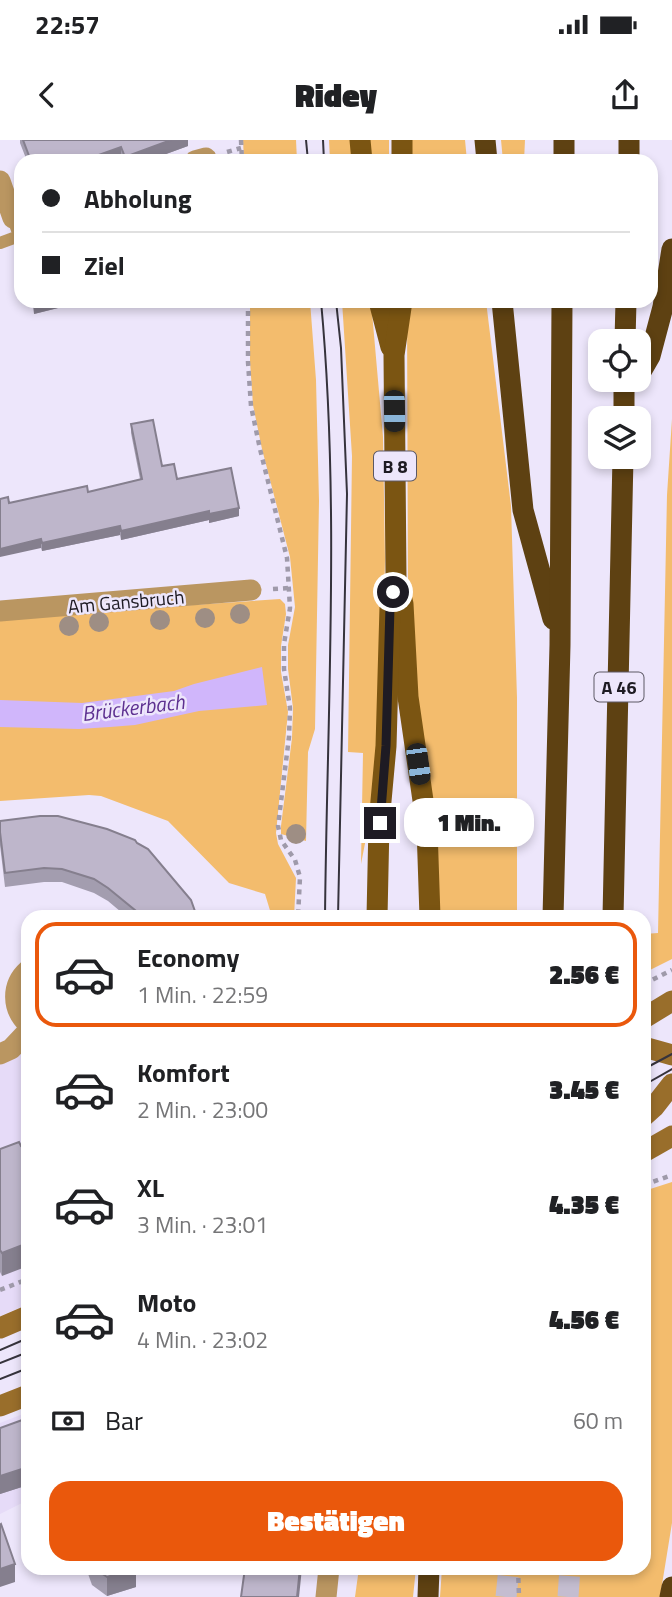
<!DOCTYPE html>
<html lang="de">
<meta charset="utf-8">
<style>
body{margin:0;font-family:"Titillium Web",sans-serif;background:#f2f2f2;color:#202124;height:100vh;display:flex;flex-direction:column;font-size:26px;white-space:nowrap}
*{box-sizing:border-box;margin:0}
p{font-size:23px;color:#757577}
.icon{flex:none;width:38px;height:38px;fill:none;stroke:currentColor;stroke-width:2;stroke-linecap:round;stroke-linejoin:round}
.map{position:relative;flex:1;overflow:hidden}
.details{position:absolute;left:21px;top:770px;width:630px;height:665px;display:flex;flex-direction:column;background:#fff;border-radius:21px;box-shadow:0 4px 10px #0003}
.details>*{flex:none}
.top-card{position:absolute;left:14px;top:14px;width:644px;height:154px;border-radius:21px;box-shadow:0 4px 10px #0003;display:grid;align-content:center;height:154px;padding:0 28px;background:#fff}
.tools{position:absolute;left:588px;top:189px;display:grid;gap:14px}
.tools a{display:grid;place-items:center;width:63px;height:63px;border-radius:14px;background:#fff;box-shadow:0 4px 10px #0003;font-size:35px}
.end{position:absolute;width:32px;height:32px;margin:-16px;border:9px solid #1e1b23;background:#fff;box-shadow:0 0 0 4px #fff}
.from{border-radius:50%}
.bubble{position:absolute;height:49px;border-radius:21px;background:#fff;box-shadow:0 4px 10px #0003;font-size:23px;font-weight:800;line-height:49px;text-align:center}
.car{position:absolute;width:21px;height:42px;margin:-21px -10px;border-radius:9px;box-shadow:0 0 5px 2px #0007;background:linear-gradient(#222 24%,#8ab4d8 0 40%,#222 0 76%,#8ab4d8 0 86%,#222 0)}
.top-card b{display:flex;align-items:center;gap:24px;height:66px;font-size:26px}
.top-card b+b{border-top:2px solid #e0e0e0}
.top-card i{width:18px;height:18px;background:#202124}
ul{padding:12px 0 0;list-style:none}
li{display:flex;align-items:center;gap:21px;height:105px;margin:0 14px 10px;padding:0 14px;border:4px solid transparent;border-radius:21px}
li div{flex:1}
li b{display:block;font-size:26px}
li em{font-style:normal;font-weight:800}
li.active{border-color:#ea580c}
li>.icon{width:63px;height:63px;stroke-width:1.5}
.pay{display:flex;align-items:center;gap:18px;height:77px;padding:0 28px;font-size:26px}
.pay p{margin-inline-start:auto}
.cta{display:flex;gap:14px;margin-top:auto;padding:14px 28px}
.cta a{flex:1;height:80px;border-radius:21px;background:#ea580c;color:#fff;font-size:28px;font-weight:800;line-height:80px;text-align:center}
.status{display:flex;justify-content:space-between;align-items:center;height:49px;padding:0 35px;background:#fff;direction:ltr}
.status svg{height:19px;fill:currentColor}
header{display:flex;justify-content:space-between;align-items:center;height:91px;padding:0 28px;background:#fff;font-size:32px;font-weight:800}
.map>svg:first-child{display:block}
.built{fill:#e6dbf8}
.green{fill:#f3bc6d}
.water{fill:#d0b6fb}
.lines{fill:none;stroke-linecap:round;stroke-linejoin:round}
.highway-tunnel{stroke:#c4bdd0;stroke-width:21;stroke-dasharray:21 10;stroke-linecap:butt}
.path{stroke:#9f9aaa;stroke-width:4.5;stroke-dasharray:5 5;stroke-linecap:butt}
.lane{stroke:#ba9661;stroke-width:12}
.street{stroke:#ba9661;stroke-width:21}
.secondary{stroke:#996e2b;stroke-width:21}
.primary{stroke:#7b5512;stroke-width:21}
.highway{stroke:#5e4112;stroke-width:21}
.tram{stroke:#36333c;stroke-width:2}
.tree{fill:#9e8e84}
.wall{fill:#a39daf}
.shaded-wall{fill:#857f8e}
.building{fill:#beb6cb;stroke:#857f8e;stroke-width:2}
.route{stroke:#1e1b23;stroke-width:9}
.labels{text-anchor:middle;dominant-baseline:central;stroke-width:5;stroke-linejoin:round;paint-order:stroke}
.shield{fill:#ede6fb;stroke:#5c5864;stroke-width:2}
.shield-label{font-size:18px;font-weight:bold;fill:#1e1b23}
.street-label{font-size:19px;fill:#1e1b23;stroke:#ede6fb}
.water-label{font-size:21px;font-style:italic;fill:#5e3191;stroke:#ede6fb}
</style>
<div class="status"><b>22:57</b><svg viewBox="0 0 49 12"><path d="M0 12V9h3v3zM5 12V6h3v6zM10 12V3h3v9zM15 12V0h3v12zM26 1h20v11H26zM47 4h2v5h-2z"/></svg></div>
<header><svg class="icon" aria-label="back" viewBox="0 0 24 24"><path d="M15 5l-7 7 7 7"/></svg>Ridey<svg class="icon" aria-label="share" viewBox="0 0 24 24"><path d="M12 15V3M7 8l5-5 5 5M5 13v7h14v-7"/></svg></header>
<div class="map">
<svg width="672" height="1457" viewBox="0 0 672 1457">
<rect width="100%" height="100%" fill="#ede6fb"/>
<g class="built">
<polygon points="28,903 28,1164 0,1176 0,913"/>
<polygon points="28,1272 28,1360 0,1374 0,1283"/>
</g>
<g class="green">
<polygon points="243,0 296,0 297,21 244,21"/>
<polygon points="329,0 353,0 355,21 330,21"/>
<polygon points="367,0 389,0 389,21 369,21"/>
<polygon points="407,0 465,0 467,21 407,21"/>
<polygon points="501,0 525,0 524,21 503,21"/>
<polygon points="250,161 310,161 316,240 319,361 315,589 308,612 306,701 281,694 281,686 292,598 293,568 288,529 288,505 295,467 290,417 262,309 253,265 250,222"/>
<polygon points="342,161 371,161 383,297 385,419 382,567 368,688 361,724 363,613 348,612 352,316"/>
<polygon points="407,161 486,161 511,366 517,558 517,777 440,777 427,645 408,465"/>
<polygon points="672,279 672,819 644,833 644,794 658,793 667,355"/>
<polygon points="280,459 285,464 286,474 281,506 281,532 288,572 276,693 278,704 296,738 294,777 272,777 265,754 229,743 168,681 101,656 89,655 0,661 0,478"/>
<polygon points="672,1042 672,1383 660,1457 440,1457 442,1428 644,1428 644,1051"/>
<polygon points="359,1428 416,1428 413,1457 355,1457"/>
</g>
<polygon class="water" points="262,527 267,565 199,571 135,585 110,587 79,589 0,587 0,560 82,563 174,551 194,544"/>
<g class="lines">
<g class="highway-tunnel">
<polyline points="506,1457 509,1428"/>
<polyline points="568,1457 570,1428"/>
</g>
<g class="path">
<polyline points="241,0 242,21"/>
<polyline points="227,12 241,8"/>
<polyline points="248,161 248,222 251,266 260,309 287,418 290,468 284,504 284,529 290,568 289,597 278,686 281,700 295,720 300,737 298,777"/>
<polyline points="273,449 290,448"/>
<polyline points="644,844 672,830"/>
<polyline points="644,1045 672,1035"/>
<polyline points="0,1150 28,1139"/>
<polyline points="518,1428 519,1457"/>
</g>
<polyline class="lane" points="0,103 19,96 13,78"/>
<g class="street">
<polyline points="195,21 206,18"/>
<polyline points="0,41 13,78 21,76"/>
<polyline points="0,471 251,450"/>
<path d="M28 830C11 845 12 869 28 884"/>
<polyline points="0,914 11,909 28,891"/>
<polyline points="326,1457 329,1428"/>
</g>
<g class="secondary">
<polyline points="644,878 672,861"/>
<polyline points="644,907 672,915"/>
<polyline points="644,976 654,967 672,944"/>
<polyline points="644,1012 672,996"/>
<polyline points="0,1188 28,1176"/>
<polyline points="0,1266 28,1255"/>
</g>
<g class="primary">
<polyline points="360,0 362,21"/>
<polyline points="402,0 402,21"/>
<polyline points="379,161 391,207"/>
<polyline points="401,456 403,464 408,557 427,688 430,777"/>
<polyline points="377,777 379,683 386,606 390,467 396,437 394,215 402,161"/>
</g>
<g class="highway">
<polyline points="485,0 487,21"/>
<polyline points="564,21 564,0"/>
<polyline points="629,21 629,0"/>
<polyline points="502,161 523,370 553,479"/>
<polyline points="625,201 626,161"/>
<polyline points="639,235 650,216 663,167 672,109"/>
<polyline points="624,278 624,240"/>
<polyline points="553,777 560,505 562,161"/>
<polyline points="613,777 623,317"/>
<polyline points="428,1457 429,1428"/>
<polyline points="670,1457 672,1447"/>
</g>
<g class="tram">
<polyline points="306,0 308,21"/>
<polyline points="323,0 324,21"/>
<path d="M321 161C340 366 327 572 325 777"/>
<polyline points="336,161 341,208 347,354 338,777"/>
<polyline points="644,929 672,914"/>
<polyline points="644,945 672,929"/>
<polyline points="0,1210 28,1198"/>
<polyline points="0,1223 28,1212"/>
<polyline points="0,1239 28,1228"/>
</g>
</g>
<g class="tree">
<circle cx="240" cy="474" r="10"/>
<circle cx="205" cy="478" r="10"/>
<circle cx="160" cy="480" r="10"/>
<circle cx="99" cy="482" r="10"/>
<circle cx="69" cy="486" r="10"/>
<circle cx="296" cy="694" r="10"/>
</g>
<g class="wall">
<polygon points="20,0 188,0 188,6 147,21 122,21 121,19 115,21 27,21 20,3"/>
<polygon points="32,161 58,161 58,168 34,174"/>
<polygon points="131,284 162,326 177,339 239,376 209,383 209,380 121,400 120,395 42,411 41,408 9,363 88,352 140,339 131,293"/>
<polygon points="0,681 137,703 197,777 127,777 108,761 94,753 62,742 44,742 5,747 0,705"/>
<polygon points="19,1002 2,1136 0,1132 0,1009"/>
<polygon points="28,1281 28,1354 25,1346 0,1354 0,1288"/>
<polygon points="86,1428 136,1428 136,1447 107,1456 92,1445"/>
</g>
<g class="shaded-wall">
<polygon points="171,0 188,0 188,6 147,21 125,21 125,17"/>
<polygon points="121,7 121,19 115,21 82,21"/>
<polygon points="34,161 58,161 58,168 34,174"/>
<polygon points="239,368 239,376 209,383 209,374"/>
<polygon points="209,371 209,380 121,400 121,391"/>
<polygon points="120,386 120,395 42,411 42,403"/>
<polygon points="41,399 41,408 0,417 0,409"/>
<polygon points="28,1103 28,1126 2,1136 2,1113"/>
<polygon points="25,1328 25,1346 0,1354 0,1336"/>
<polygon points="15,1424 15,1442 0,1447 0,1429"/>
<polygon points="136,1428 136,1447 107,1456 107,1437"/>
<polygon points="300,1428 302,1428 299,1457 297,1457"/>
</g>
<g class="building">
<polygon points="23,0 171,0 125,17 121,7 82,21 31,21"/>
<polygon points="153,280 162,326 174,324 177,339 231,328 239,368 209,374 209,371 121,391 120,386 42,403 41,399 0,409 0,359 8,357 9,363 87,346 88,352 142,339 131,284"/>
<polygon points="40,676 58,676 107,689 135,700 137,703 148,709 191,760 197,777 139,777 136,771 108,748 94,739 62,729 44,728 5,733 0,692 0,681"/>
<polygon points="19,1002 21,1006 28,1003 28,1103 2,1113 0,1110 0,1009"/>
<polygon points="25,1279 25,1282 28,1281 28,1336 25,1328 0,1336 0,1288"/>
<polygon points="1,1384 15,1424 0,1429 0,1385"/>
<polygon points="94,1428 136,1428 107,1437"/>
<polygon points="245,1428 300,1428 297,1457 241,1457"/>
</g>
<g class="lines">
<polyline class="route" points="380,683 386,606 390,467 393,452"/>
</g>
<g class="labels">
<g class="shield">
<rect x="374" y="311.5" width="42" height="29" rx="5"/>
<rect x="594.5" y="532.5" width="49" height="29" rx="5"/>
</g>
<g class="shield-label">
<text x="395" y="326">B 8</text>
<text x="619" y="547">A 46</text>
</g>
<g class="street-label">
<text transform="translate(126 461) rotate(-5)">Am Gansbruch</text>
</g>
<g class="water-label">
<text transform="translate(133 567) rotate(-7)">Brückerbach</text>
</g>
</g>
</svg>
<div class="tools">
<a><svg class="icon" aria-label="locate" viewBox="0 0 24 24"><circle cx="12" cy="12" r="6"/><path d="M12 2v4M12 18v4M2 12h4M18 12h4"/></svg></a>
<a><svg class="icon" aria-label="layers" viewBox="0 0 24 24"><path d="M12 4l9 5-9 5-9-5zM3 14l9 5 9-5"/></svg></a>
</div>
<i class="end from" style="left:393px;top:452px"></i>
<i class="end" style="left:380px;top:683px"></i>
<div class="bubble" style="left:404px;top:658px;width:130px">1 Min.</div>
<i class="car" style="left:394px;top:271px;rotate:179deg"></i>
<i class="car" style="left:418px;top:624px;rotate:172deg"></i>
<div class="top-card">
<b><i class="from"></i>Abholung</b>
<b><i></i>Ziel</b>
</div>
<section class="details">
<ul>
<li class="active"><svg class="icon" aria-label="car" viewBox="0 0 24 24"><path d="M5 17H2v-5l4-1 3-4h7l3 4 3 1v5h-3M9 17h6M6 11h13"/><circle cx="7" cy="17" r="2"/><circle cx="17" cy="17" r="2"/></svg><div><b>Economy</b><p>1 Min. · 22:59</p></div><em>2.56 €</em></li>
<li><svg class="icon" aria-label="car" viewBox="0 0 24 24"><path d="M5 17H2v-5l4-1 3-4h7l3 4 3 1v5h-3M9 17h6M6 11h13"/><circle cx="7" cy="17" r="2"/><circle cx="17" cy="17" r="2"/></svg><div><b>Komfort</b><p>2 Min. · 23:00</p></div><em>3.45 €</em></li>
<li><svg class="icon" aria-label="car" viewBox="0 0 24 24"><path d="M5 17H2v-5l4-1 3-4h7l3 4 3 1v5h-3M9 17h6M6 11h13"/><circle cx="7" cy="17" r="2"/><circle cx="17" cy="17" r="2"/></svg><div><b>XL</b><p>3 Min. · 23:01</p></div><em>4.35 €</em></li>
<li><svg class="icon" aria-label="car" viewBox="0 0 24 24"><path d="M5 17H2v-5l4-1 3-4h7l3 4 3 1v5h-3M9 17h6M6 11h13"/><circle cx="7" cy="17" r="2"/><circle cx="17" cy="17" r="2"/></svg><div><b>Moto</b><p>4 Min. · 23:02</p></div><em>4.56 €</em></li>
</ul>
<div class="pay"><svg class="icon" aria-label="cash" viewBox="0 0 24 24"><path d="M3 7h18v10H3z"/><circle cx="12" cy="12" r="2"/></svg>Bar<p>60 m</p></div>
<div class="cta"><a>Bestätigen</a></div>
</section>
</div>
